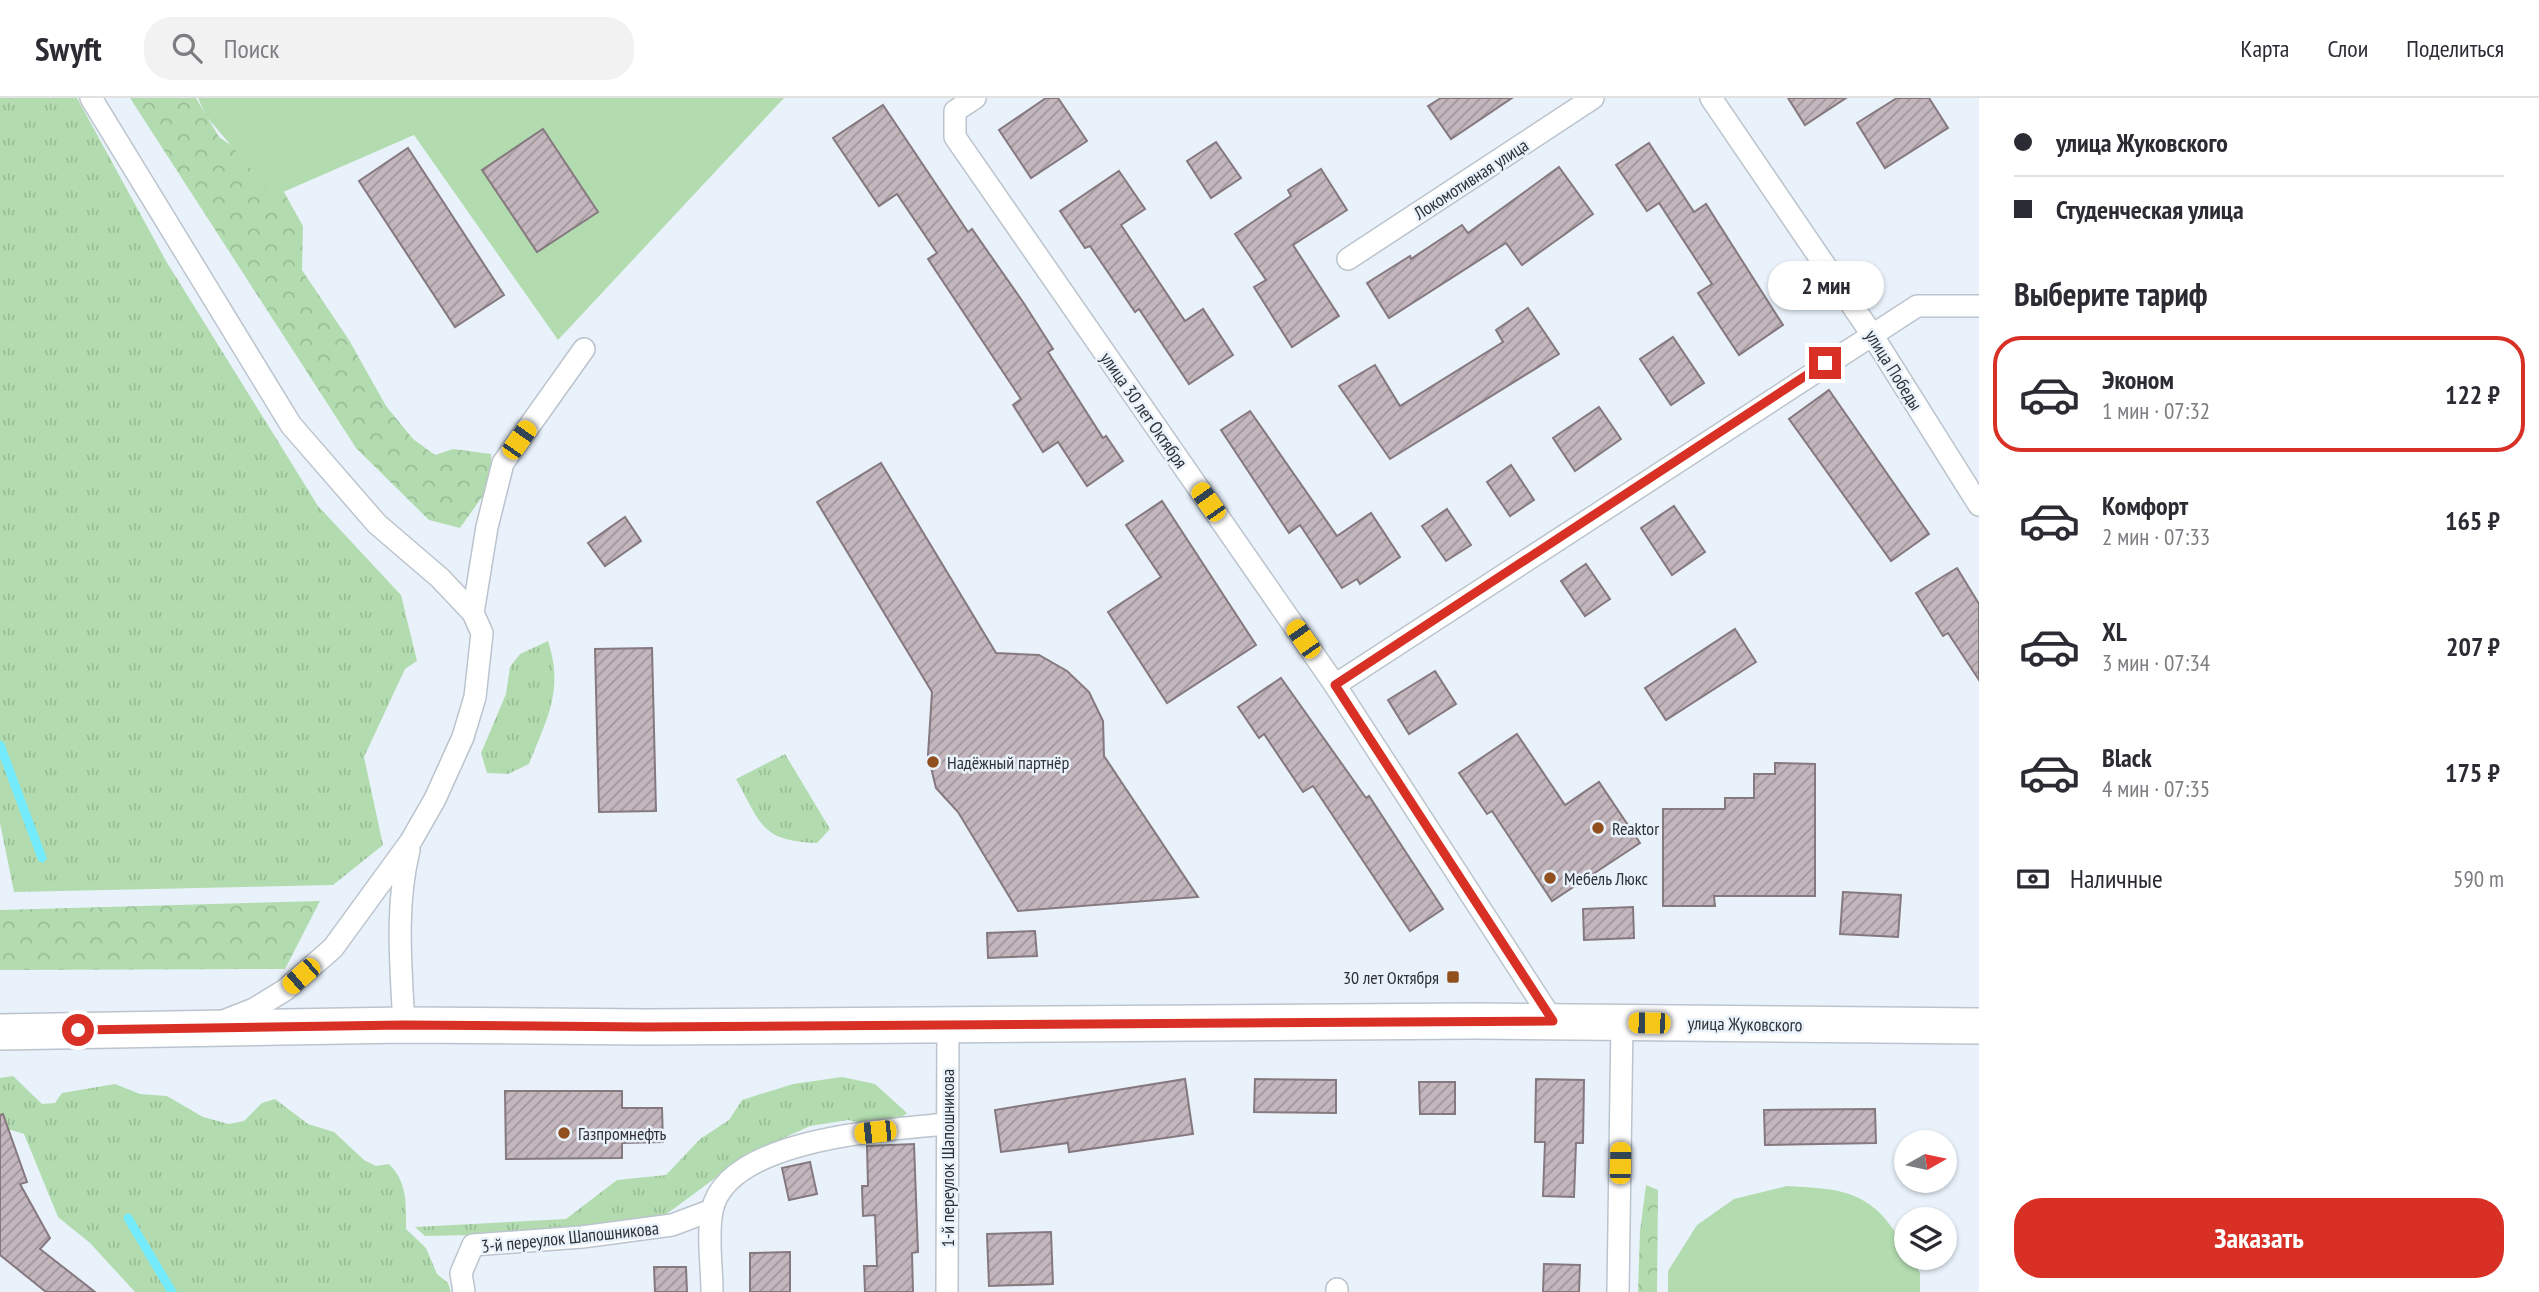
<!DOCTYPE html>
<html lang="ru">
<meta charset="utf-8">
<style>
body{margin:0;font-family:"PT Sans Narrow",sans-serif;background:#f2f2f3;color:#2b2b33;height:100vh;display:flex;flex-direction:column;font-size:26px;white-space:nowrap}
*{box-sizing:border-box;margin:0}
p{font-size:23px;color:#7c7c81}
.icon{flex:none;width:38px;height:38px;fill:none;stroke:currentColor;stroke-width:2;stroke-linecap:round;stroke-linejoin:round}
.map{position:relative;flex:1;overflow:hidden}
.side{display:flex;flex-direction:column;background:#fff;width:560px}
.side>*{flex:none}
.banner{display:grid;align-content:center;height:154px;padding:0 35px;background:#fff}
.needle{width:46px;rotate:81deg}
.tools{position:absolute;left:1894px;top:1032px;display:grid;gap:14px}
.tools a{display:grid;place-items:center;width:63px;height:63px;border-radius:50%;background:#fff;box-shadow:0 2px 5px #0004;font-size:35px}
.end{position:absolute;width:32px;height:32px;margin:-16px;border:9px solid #d93025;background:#fff;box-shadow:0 0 0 4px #fff}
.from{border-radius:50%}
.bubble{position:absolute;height:49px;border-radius:24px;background:#fff;box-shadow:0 2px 5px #0004;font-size:23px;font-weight:600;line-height:49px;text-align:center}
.car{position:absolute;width:21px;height:42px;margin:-21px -10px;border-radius:9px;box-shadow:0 0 5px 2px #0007;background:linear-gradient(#f5c518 24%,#345 0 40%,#f5c518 0 76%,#345 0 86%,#f5c518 0)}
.banner b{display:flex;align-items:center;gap:24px;height:66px;font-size:26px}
.banner b+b{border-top:2px solid #e1e1e2}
.banner i{width:18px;height:18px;background:#2b2b33}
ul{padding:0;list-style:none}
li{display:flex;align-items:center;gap:21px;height:116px;margin:0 14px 10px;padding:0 21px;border:4px solid transparent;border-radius:28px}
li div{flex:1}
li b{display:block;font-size:26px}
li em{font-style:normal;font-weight:600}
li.selected{border-color:#d93025}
li>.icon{width:63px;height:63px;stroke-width:1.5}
h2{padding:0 35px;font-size:32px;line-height:84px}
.pay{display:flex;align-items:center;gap:18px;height:77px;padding:0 35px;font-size:26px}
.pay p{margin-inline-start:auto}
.primary-button{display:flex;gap:14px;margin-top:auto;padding:14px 35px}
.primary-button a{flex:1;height:80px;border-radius:28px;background:#d93025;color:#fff;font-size:28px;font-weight:600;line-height:80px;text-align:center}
header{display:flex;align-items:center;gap:42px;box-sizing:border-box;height:98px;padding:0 35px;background:#fff;border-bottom:2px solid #e1e1e2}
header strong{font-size:33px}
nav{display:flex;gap:38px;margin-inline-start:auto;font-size:24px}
.search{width:490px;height:63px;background:#f2f2f3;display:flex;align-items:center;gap:18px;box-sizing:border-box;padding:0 24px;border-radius:28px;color:#7c7c81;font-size:26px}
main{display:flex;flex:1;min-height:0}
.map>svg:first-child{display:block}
.grass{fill:url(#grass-tufts)}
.forest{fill:url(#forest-crowns)}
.pitch{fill:#b2dcaf}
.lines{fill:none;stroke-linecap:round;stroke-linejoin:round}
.stream{stroke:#74ebfc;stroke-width:9}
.building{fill:url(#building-hatch);stroke:#85797f;stroke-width:2}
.minor-casing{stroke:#bbc4cd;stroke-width:24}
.primary-casing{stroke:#bbc4cd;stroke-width:38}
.minor{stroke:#fff;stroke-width:21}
.primary{stroke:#fff;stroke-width:35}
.route{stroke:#d93025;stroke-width:9}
.poi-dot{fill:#914f1d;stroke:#e9f2fb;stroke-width:2.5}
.labels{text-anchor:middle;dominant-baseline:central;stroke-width:5;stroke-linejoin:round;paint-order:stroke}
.street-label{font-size:18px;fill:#2e3135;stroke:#e9f2fb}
.poi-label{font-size:18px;fill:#2e3135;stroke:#e9f2fb;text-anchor:start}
</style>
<header>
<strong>Swyft</strong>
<div class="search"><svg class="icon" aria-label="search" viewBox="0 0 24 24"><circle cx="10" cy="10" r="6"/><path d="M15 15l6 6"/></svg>Поиск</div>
<nav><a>Карта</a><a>Слои</a><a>Поделиться</a></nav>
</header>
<main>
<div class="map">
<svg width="1979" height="1194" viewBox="0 0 1979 1194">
<defs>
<pattern id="grass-tufts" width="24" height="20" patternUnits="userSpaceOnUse" patternTransform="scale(1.75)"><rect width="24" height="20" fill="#b2dcaf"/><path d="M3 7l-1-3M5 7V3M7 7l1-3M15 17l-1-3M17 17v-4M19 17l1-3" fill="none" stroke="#99bd97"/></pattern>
<pattern id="forest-crowns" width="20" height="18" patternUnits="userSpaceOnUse" patternTransform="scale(1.75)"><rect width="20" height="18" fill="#b2dcaf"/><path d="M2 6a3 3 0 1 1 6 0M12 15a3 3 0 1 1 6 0" fill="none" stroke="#99bd97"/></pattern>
<pattern id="building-hatch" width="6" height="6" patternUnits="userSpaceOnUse" patternTransform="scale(1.75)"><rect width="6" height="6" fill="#c3b6bc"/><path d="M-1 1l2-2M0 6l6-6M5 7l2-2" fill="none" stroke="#9f959a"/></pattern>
</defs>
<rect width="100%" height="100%" fill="#e9f2fb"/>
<g class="grass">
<polygon points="0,0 77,0 166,163 318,408 401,497 417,563 405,571 364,659 383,747 333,787 14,794 0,725"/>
<path d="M548 543C564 592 547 621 529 666L508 676 487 675 481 655 506 596 510 569 520 556Z"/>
<path d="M785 656 830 731 817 745C761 743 761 726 736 681Z"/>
<path d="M13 978 42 1006 55 1005 62 995 115 986 140 996 167 998 203 1019 229 1026 244 1023 262 1005 275 1001 308 1026 334 1034 364 1062 376 1068 389 1066C408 1085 406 1106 406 1131L426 1150 437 1176 448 1185 451 1194H135L90 1145 58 1119 24 1036 11 1032 0 1034V980Z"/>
<polygon points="842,979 875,986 907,1015 894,1025 875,1028 848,1022 810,1028 748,1056 661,1120 523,1136 425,1138 415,1129 566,1121 617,1082 666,1077 700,1041 729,1022 742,1002 793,986"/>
</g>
<g class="forest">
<polygon points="130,0 196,0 219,39 275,78 303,128 302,172 349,242 386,308 413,341 435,357 453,351 491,356 492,385 460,430 429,422 356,350"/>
<polygon points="320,803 285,871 0,872 0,812"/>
<polygon points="1646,1087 1658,1092 1657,1194 1638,1194 1640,1133"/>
</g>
<g class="pitch">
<polygon points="198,0 784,0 558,242 414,37 274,98 206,18"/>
<path d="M1787 1088C1833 1091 1865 1090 1893 1131 1901 1141 1906 1147 1906 1160H1912L1920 1175V1194H1668V1173L1697 1127 1734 1101Z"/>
</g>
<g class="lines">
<g class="stream">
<polyline points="0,647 42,760"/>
<polyline points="128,1120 172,1194"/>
</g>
</g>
<g class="building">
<polygon points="1046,0 1058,0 1087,43 1031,80 999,32"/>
<polygon points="1441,0 1512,0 1451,41 1428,8"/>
<polygon points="1788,0 1846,0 1805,27"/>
<polygon points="1897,0 1929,0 1948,30 1885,70 1857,25"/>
<polygon points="883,7 968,134 972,131 1023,204 1053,251 1048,254 1103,340 1106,338 1123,363 1087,388 1058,344 1043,354 1013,307 1021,301 928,161 937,155 897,96 879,108 833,40"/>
<polygon points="543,31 598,114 537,154 482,72"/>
<polygon points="1216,44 1241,80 1211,100 1187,63"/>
<polygon points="1649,45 1694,114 1706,106 1783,227 1739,257 1698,195 1712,186 1659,105 1647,113 1616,67"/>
<polygon points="408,50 504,197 455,229 359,83"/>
<polygon points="1559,69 1593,116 1522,167 1506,145 1389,220 1367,185 1410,158 1411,161 1462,127 1468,135"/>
<polygon points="1321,71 1347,112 1293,147 1339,218 1292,249 1254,189 1266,182 1235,136 1291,98 1288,92"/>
<polygon points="1119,73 1145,111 1121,127 1185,223 1203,211 1233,257 1189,286 1139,211 1135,214 1090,148 1085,150 1060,113"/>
<polygon points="1528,210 1559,256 1390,361 1339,288 1375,267 1400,308 1503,244 1496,232"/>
<polygon points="1673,239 1704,285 1671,307 1640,261"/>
<polygon points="1829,292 1929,436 1891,463 1789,321"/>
<polygon points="1599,309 1621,341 1575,373 1553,340"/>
<polygon points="1250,313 1337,438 1371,415 1400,459 1360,486 1357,481 1342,490 1300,427 1289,435 1221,332"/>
<polygon points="881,365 996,555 1039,557 1067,573 1089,594 1103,623 1104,658 1198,799 1018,813 958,714 936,690 928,657 932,594 817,404"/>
<polygon points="1511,367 1534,402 1510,418 1487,384"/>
<polygon points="1162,403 1256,547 1167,605 1108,514 1161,479 1126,427"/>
<polygon points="1674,408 1705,454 1672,477 1641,430"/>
<polygon points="1447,411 1471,447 1446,463 1422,428"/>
<polygon points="625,419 641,443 605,468 588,445"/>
<polygon points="1586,466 1610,501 1585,518 1561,483"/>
<polygon points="1957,470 1979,506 1979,582 1948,535 1943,538 1916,495"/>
<polygon points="1735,531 1756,564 1666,622 1645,590"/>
<polygon points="652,550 656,713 599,714 595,551"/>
<polygon points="1435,573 1456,606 1409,636 1388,602"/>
<polygon points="1281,580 1366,700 1369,698 1443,811 1410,833 1313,688 1303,694 1264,636 1259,640 1238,609"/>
<polygon points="1517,636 1565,707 1599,684 1640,745 1552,803 1492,713 1487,716 1459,675"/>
<polygon points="1775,665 1815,666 1815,798 1714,798 1715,808 1663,808 1663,711 1725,711 1725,700 1754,700 1754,676 1775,676"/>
<polygon points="1843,794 1901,797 1898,839 1840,836"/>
<polygon points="1633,809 1634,840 1584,842 1583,811"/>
<polygon points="1035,833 1037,858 988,860 987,835"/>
<polygon points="1185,981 1193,1036 1069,1054 1068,1045 1001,1054 995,1012"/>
<polygon points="1255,981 1336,982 1336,1015 1254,1014"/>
<polygon points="1536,981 1584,982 1583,1045 1576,1045 1574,1099 1543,1098 1545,1044 1535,1044"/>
<polygon points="1419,984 1455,984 1455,1016 1420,1016"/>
<polygon points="505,993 622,993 622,1010 662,1010 663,1044 622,1045 622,1060 506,1061"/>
<polygon points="1875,1011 1876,1045 1765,1047 1764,1012"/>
<polygon points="3,1016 27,1084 20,1086 50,1140 40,1151 95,1194 46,1194 0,1157 0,1017"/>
<polygon points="914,1046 918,1154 912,1155 913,1194 865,1194 864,1168 877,1168 875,1117 863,1118 862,1088 868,1088 867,1048"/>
<polygon points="810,1064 817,1096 789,1102 782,1070"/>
<polygon points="1051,1134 1053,1186 989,1188 987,1136"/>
<polygon points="790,1154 790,1194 750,1194 750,1155"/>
<polygon points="1544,1166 1580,1167 1579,1194 1543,1194"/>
<polygon points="654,1169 686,1169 687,1194 655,1194"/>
</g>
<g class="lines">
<defs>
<g id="minor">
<polyline points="91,0 291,327 377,426 440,480 473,515 482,535 475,599 463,639 435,701 411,743 333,850 285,892 254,911 226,922"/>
<polyline points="975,0 955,13 955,39 1335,587 1553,923"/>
<polyline points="1711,0 1871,235 1979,407"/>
<polyline points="1348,161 1593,0"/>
<polyline points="473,515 487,429 503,365 584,251"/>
<polyline points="1335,587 1917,208 1979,208"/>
<path d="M404 927C401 869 395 809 409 752"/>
<polyline points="464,1194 461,1175 473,1147 582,1139 672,1127 712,1112"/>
<path d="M712 1194C712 1169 707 1138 712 1113 726 1040 888 1032 947 1026"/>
<polyline points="947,1194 948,926"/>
<polyline points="1337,1194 1337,1191"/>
<polyline points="1618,1194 1622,924"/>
</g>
<polyline id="primary" points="0,934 404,927 647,929 1475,923 1979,928"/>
</defs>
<use href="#minor" class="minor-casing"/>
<use href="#primary" class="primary-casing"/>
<use href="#minor" class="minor"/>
<use href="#primary" class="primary"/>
</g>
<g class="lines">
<polyline class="route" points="78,932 404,927 647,929 1553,923 1335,587 1825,265"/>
</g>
<g class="poi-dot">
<circle cx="933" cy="664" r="7"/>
<circle cx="1598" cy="730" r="7"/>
<circle cx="1550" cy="780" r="7"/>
<rect x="1446" y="872" width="14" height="14" rx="3.5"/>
<circle cx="564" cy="1035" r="7"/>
</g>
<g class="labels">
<g class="street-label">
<text transform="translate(1471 81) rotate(-33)">Локомотивная улица</text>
<text transform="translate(1894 272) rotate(58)">улица Победы</text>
<text transform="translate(1144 312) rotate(55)">улица 30 лет Октября</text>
<text transform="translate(1745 926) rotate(1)">улица Жуковского</text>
<text transform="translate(947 1060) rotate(-90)">1-й переулок Шапошникова</text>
<text transform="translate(570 1139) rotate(-6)">3-й переулок Шапошникова</text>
</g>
<g class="poi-label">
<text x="947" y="664">Надёжный партнёр</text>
<text x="1612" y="730">Reaktor</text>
<text x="1564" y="780">Мебель Люкс</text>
<text x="1439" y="879" text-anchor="end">30 лет Октября</text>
<text x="578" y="1035">Газпромнефть</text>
</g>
</g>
</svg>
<div class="tools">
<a><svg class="needle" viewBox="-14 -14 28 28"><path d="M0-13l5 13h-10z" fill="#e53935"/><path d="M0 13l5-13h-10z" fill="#7c7c81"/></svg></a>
<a><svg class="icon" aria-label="layers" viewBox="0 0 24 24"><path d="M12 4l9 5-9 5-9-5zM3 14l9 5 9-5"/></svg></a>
</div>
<i class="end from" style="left:78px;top:932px"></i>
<i class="end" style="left:1825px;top:265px"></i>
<div class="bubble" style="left:1768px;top:163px;width:116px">2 мин</div>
<i class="car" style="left:519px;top:342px;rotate:35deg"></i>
<i class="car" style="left:1208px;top:404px;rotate:325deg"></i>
<i class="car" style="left:1303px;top:541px;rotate:325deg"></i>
<i class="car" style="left:301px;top:878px;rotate:229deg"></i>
<i class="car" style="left:1649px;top:925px;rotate:271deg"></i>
<i class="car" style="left:875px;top:1034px;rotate:264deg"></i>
<i class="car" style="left:1620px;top:1065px;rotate:1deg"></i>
</div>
<section class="side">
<div class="banner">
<b><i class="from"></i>улица Жуковского</b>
<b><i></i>Студенческая улица</b>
</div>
<h2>Выберите тариф</h2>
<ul>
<li class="selected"><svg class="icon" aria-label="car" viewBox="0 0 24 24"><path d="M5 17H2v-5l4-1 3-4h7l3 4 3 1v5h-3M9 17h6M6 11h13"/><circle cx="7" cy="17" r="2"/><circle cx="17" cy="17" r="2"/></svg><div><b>Эконом</b><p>1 мин · 07:32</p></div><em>122 ₽</em></li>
<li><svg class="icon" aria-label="car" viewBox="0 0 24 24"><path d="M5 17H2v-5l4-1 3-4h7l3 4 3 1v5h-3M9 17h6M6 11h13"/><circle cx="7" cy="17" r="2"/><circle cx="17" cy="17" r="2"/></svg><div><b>Комфорт</b><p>2 мин · 07:33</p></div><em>165 ₽</em></li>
<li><svg class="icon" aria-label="car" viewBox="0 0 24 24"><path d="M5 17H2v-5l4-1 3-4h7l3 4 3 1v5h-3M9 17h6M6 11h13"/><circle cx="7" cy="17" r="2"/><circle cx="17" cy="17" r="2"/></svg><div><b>XL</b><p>3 мин · 07:34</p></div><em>207 ₽</em></li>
<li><svg class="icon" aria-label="car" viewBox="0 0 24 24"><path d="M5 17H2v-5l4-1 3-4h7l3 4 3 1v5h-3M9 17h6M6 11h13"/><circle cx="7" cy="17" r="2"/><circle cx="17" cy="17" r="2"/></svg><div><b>Black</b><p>4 мин · 07:35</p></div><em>175 ₽</em></li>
</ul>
<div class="pay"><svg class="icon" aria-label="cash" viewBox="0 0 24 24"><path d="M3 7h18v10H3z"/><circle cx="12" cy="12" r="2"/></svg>Наличные<p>590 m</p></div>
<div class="primary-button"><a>Заказать</a></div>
</section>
</main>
